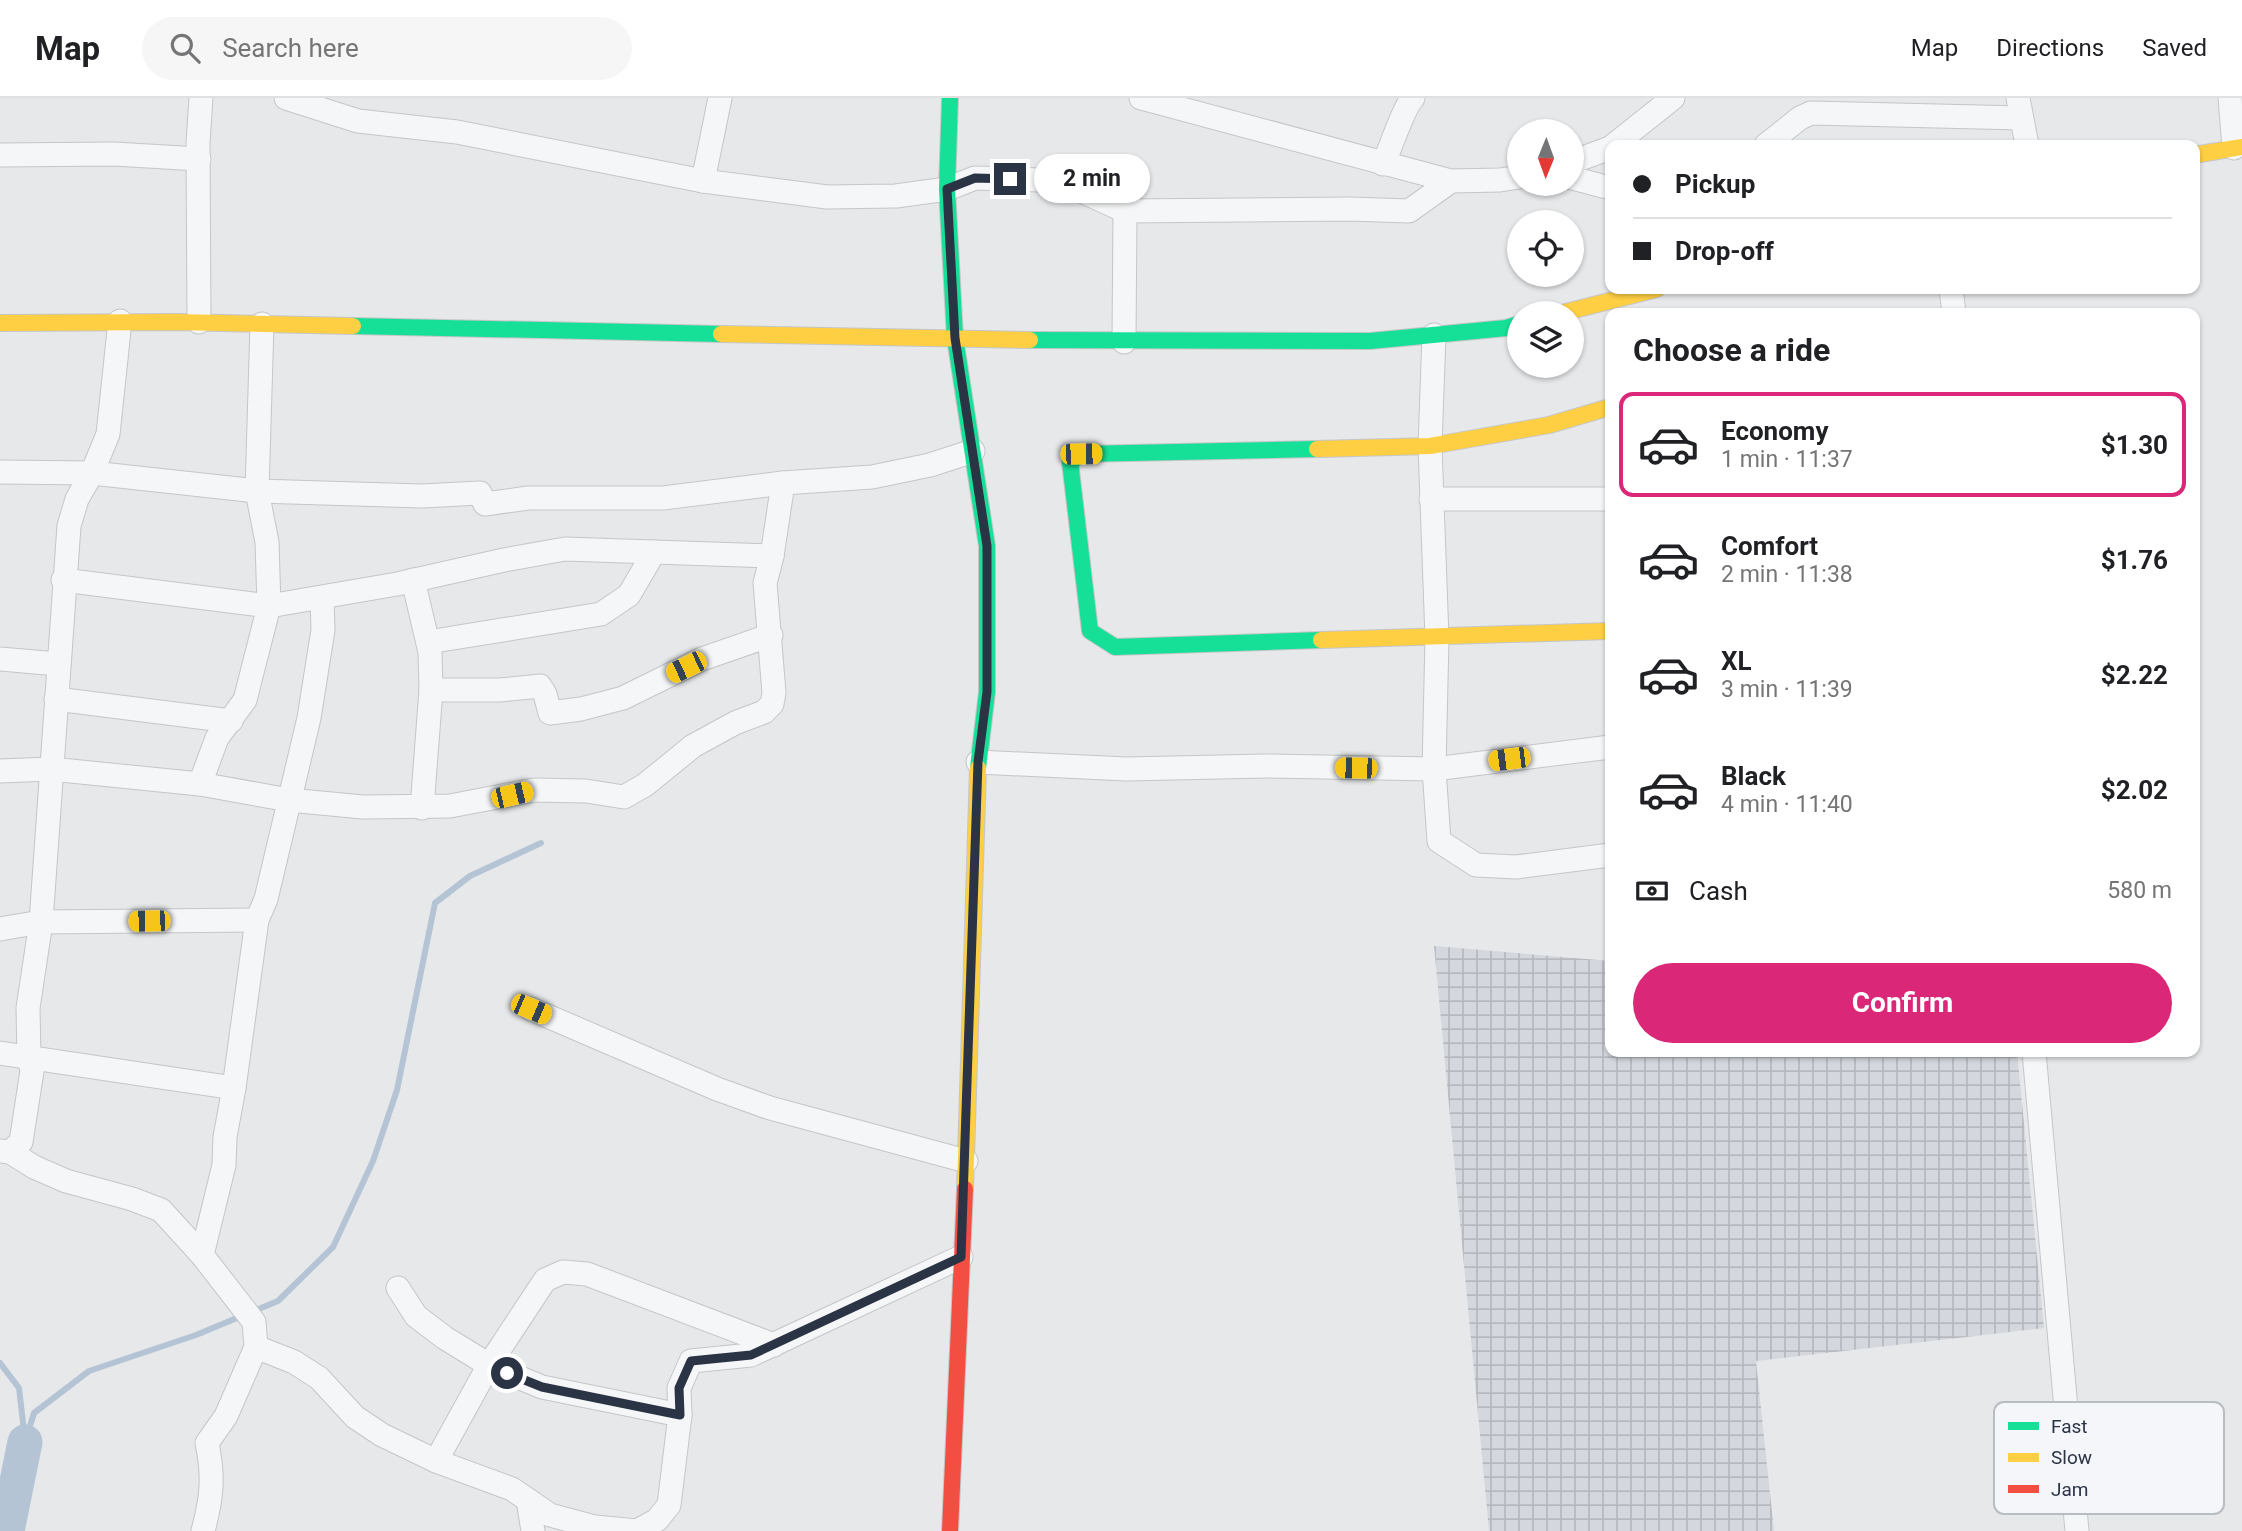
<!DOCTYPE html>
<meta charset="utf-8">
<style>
body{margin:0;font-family:Roboto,sans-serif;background:#f6f6f6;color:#202124;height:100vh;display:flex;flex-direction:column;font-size:26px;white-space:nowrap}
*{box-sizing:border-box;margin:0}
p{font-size:23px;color:#757577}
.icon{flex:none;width:38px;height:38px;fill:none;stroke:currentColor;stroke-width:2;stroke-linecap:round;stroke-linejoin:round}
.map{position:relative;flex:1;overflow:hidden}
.panel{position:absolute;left:1605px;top:210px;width:595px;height:749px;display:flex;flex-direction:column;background:#fff;border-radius:14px;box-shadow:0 2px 5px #0004}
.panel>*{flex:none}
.banner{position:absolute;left:1605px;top:42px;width:595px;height:154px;border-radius:14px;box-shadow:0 2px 5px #0004;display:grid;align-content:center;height:154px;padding:0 28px;background:#fff}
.needle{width:46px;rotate:181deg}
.buttons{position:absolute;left:1507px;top:21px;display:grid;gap:14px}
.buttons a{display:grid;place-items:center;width:77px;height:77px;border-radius:50%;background:#fff;box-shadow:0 2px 5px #0004;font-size:35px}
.end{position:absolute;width:32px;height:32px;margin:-16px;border:9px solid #2b3445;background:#fff;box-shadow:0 0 0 4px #fff}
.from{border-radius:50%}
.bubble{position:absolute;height:49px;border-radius:24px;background:#fff;box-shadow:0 2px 5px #0004;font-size:23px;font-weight:700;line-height:49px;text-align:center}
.car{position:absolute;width:21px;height:42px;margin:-21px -10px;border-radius:9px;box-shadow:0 0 5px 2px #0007;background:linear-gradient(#f5c518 24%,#345 0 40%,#f5c518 0 76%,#345 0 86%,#f5c518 0)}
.banner b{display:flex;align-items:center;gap:24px;height:66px;font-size:26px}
.banner b+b{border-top:2px solid #e0e0e0}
.banner i{width:18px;height:18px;background:#202124}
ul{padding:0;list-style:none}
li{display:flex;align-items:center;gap:21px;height:105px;margin:0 14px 10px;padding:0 14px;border:4px solid transparent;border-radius:14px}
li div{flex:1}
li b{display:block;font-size:26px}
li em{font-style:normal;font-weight:700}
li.active{border-color:#db2777}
li>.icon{width:63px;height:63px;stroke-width:1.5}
h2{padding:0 28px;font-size:32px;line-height:84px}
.pay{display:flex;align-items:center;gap:18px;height:77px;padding:0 28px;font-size:26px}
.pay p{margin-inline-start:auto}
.cta{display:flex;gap:14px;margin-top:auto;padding:14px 28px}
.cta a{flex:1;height:80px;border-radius:42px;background:#db2777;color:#fff;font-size:28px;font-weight:700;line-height:80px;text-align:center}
header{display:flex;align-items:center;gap:42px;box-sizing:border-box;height:98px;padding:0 35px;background:#fff;border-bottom:2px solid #e0e0e0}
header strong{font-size:33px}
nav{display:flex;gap:38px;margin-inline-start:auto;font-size:24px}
.search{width:490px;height:63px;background:#f6f6f6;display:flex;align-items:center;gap:18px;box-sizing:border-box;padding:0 24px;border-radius:38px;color:#757577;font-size:26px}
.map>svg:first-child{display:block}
.industrial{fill:url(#industrial-grid)}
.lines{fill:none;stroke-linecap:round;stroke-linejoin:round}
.stream{stroke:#b4c4d5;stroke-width:6}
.river{stroke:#b4c4d5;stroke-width:35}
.street-casing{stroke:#c4c6c8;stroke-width:25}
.fast-casing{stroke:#c4c6c8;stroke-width:18}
.slow-casing{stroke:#c4c6c8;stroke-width:18}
.jam-casing{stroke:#c4c6c8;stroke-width:18}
.street{stroke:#f5f6f7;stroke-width:23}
.fast{stroke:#16e098;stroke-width:16}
.slow{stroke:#ffcf43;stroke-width:16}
.jam{stroke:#f24e42;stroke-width:16}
.route{stroke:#2b3445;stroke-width:9}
.key{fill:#f4f6f9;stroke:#b8bcc3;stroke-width:2}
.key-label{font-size:19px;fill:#2b3445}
</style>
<header>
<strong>Map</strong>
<div class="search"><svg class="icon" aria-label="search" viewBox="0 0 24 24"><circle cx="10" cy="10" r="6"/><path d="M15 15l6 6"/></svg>Search here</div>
<nav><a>Map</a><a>Directions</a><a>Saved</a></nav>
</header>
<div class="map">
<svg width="2242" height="1433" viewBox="0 0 2242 1433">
<defs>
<pattern id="industrial-grid" width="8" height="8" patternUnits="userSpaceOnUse" patternTransform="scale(1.75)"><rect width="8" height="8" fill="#d4d7dd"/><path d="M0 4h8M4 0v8" fill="none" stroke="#b6b9bf"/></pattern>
</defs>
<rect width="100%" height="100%" fill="#e6e8ea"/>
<polygon class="industrial" points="1434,848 1610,863 1610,954 2017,954 2044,1230 1756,1263 1774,1433 1489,1433"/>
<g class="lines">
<g class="stream">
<polyline points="0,1265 19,1290 25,1342"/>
<polyline points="25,1344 34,1315 89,1273 196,1237 278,1203 333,1149 373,1063 397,992 435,805 470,778 541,745"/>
</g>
<polyline class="river" points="7,1433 25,1344"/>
<defs>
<g id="street">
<polyline points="286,0 358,23 457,34 703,83 827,99 896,98 947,91 975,80 1040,82 1077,91 1125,113 1350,111 1409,113 1451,83"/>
<polyline points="1141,0 1451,83 1500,82 1519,79"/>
<polyline points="2018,0 2027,47"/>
<polyline points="2230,0 2234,50"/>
<polyline points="1614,47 1673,0"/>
<polyline points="1766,47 1800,20 1811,15 2021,20"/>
<polyline points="0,57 114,56 199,61"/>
<polyline points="1572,64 1610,50"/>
<path d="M1383 66C1391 50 1403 10 1413 0"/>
<polyline points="1572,80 1610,90"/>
<polyline points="703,83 720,0"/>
<polyline points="1951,191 1954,215"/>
<polyline points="199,224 198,45 201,0"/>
<polyline points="1434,237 1430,348 1437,540 1434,671 1439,743 1476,767 1516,769 1610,757"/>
<polyline points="1124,244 1125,113"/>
<polyline points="0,374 92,375 257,393 422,398 480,395 485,406 528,400 663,400 783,385 872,379 930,367 973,353"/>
<polyline points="1431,401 1610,401"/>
<polyline points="63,482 269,508 397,486 504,462 565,451 772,458"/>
<polyline points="413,482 430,554 431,592 422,710"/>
<polyline points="428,544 601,516 629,497 654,454"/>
<polyline points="0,561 58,566"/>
<polyline points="431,592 500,592 540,588 545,596 550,615 581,611 623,600 702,561 771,537"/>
<polyline points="56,601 231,623"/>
<polyline points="978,664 1126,671 1266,668 1434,671 1610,649"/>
<polyline points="0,673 51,671 200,686 289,702 363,709 450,708 534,692 586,693 624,699 645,687 693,648 735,625 764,614 772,606 774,595 765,485 772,458 783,385"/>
<polyline points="200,686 217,640 245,602 269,508 267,444 257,393 262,226"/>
<polyline points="0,831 41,824 257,822"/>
<polyline points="531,911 717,991 770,1010 966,1063"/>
<polyline points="2034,954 2077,1433"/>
<polyline points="0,955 234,990"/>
<path d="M0 1053 10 1054 34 1069 66 1083 132 1101 161 1112 202 1157 254 1224 256 1249 226 1318 207 1345C214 1379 212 1399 203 1433"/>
<polyline points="10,1054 21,1044 32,973 29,959 28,910 41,824 69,428 77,401 92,375 108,336 120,223"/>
<polyline points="202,1157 224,1067 225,1039 234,990 257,822 266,801 309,620 323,532 322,500"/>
<polyline points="398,1190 416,1218 445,1240 489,1267 542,1289 680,1317"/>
<polyline points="256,1249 294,1264 319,1280 355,1319 382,1337 436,1363 512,1391 550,1417 595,1429 637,1433 657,1422 669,1407 680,1317 679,1290 691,1263 751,1257 961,1159"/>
<polyline points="436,1363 489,1267 545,1182 563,1174 587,1176 774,1247"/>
<polyline points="528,1402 533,1433"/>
</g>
<g id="fast">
<polyline points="950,0 947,91 955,240 987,448 987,594 978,670"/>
<polyline points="353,228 721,236"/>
<polyline points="1030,242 1370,243 1506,230 1519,226"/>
<polyline points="1317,351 1081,356 1070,364 1090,533 1115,549 1321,542"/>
</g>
<g id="slow">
<polyline points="2194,57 2242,49"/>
<polyline points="1562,215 1657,191"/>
<polyline points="0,225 176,224 353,228"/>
<polyline points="721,236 1030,242"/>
<polyline points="1317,351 1430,348 1549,327 1610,309"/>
<polyline points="1321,542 1610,533"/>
<polyline points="965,1091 978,670"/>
</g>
<polyline id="jam" points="950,1433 965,1091"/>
</defs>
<use href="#street" class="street-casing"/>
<use href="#fast" class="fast-casing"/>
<use href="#slow" class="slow-casing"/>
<use href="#jam" class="jam-casing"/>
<use href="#street" class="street"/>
<use href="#fast" class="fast"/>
<use href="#slow" class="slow"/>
<use href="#jam" class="jam"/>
</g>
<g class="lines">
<polyline class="route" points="507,1275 542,1289 680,1317 679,1290 691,1263 751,1257 961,1159 978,664 987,594 987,448 955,240 947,91 975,80 1010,81"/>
</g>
<rect x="1994" y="1304" width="230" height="112" rx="10" class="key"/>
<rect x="2008" y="1324" width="31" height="8" fill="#16e098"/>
<rect x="2008" y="1355" width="31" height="9" fill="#ffcf43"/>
<rect x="2008" y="1387" width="31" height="8" fill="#f24e42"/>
<g class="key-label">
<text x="2051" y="1335">Fast</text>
<text x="2051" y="1366">Slow</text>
<text x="2051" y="1398">Jam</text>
</g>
</svg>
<div class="buttons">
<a><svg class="needle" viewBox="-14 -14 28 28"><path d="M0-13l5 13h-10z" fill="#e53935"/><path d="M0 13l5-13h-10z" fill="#757577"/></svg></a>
<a><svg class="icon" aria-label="locate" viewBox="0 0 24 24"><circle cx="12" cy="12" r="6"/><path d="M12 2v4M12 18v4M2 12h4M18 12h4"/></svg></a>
<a><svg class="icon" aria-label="layers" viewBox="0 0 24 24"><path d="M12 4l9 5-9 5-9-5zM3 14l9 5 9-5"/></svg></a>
</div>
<i class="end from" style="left:507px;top:1275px"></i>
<i class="end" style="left:1010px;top:81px"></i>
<div class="bubble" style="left:1034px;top:56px;width:116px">2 min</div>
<i class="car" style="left:1081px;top:356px;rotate:89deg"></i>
<i class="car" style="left:686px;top:569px;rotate:244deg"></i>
<i class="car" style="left:1509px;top:661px;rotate:263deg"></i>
<i class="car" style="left:1356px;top:670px;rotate:271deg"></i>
<i class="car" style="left:512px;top:697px;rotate:77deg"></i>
<i class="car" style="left:149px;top:823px;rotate:269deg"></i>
<i class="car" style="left:531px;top:911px;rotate:113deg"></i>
<div class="banner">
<b><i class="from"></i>Pickup</b>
<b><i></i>Drop-off</b>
</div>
<section class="panel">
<h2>Choose a ride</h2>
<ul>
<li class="active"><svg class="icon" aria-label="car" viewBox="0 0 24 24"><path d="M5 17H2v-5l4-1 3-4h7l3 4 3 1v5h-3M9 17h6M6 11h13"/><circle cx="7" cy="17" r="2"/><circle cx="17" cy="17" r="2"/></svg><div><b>Economy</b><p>1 min · 11:37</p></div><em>$1.30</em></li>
<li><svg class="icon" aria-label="car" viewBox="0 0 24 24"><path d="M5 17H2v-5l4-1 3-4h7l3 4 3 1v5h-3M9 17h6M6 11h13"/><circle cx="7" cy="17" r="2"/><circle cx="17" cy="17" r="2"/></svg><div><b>Comfort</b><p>2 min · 11:38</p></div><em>$1.76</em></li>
<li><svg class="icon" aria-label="car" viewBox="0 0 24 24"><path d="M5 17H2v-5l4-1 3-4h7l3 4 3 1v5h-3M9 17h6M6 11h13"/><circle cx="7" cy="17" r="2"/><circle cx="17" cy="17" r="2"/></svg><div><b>XL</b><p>3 min · 11:39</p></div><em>$2.22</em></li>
<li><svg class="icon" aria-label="car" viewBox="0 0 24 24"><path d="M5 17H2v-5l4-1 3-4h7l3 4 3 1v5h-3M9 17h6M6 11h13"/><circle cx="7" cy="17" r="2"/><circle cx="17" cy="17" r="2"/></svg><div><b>Black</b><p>4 min · 11:40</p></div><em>$2.02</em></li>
</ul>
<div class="pay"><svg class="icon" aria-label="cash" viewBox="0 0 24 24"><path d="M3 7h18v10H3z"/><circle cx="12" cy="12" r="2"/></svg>Cash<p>580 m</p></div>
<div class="cta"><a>Confirm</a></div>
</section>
</div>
